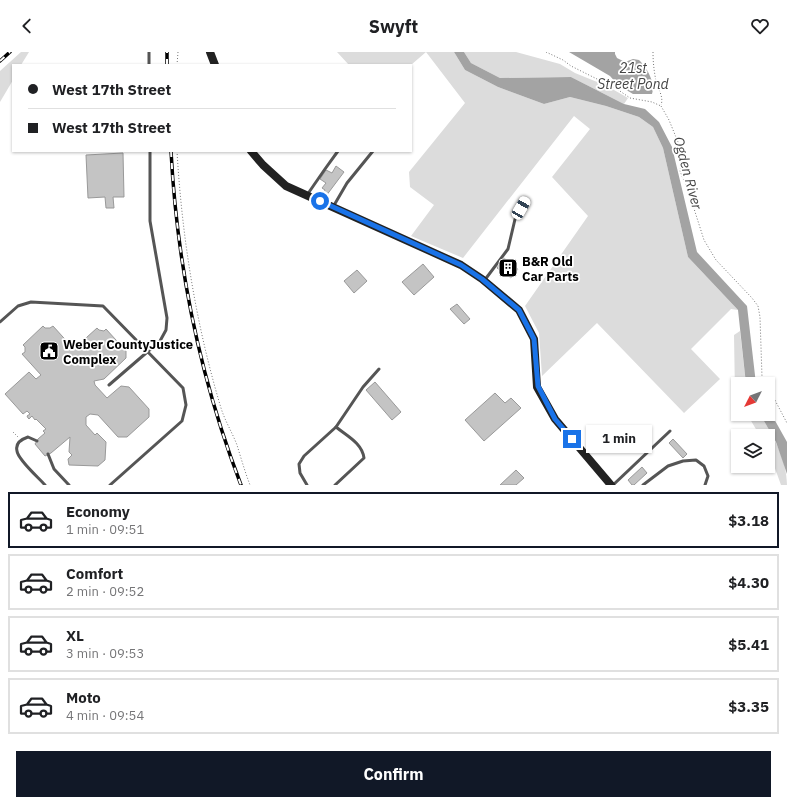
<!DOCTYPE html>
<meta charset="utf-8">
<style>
body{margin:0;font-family:"IBM Plex Sans",sans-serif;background:#f6f6f6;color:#202124;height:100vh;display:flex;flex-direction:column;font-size:15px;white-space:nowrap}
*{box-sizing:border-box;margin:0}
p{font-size:13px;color:#757577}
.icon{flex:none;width:22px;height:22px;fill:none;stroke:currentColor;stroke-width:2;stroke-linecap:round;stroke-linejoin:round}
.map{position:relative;height:433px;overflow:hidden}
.details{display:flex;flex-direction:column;background:#fff;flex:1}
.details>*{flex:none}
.hud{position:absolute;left:12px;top:12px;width:400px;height:88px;border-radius:0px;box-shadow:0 1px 3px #0004;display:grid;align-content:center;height:88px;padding:0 16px;background:#fff}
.needle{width:26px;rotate:228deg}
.buttons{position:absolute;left:731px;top:325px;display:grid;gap:8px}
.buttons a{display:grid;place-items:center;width:44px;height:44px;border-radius:0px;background:#fff;box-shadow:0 1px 3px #0004;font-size:20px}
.end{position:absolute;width:18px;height:18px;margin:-9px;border:5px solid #1a73e8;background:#fff;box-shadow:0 0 0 2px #fff}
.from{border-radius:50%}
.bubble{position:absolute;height:28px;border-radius:0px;background:#fff;box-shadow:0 1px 3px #0004;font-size:13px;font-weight:800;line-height:28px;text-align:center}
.car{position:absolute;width:12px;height:24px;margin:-12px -6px;border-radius:5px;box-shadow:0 0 3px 1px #0007;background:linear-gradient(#fff 24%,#345 0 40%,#fff 0 76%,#345 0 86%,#fff 0)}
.hud b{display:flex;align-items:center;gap:14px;height:38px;font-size:15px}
.hud b+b{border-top:1px solid #e0e0e0}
.hud i{width:10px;height:10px;background:#202124}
ul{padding:7px 0 0;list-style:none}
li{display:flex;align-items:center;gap:12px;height:56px;margin:0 8px 6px;padding:0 8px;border:2px solid #e0e0e0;border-radius:0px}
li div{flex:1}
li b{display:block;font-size:15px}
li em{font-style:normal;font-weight:800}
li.active{border-color:#111827}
li>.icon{width:36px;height:36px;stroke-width:1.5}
.primary-button{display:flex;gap:8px;margin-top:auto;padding:8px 16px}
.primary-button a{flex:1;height:46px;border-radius:0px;background:#111827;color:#fff;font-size:16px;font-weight:800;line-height:46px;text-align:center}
header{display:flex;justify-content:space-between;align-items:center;height:52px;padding:0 16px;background:#fff;font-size:18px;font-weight:800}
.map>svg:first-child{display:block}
.green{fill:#dcdcdc}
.water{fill:#a3a3a3}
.building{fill:#c4c4c4;stroke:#999}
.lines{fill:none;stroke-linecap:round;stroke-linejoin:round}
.path{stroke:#777;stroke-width:1;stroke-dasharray:1 2;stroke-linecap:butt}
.lane{stroke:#555;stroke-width:3}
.secondary{stroke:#222;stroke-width:8}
.rail-casing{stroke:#000;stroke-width:3.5}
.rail{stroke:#fff;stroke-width:2;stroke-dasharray:6;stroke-linecap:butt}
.route{stroke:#1a73e8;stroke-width:5}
.labels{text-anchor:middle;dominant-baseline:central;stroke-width:3.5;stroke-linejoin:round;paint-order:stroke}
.poi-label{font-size:13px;font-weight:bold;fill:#000;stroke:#fff;text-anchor:start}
.water-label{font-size:14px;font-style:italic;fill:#444;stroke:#fff}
</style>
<header><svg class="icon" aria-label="back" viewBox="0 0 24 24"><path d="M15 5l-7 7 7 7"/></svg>Swyft<svg class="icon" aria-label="heart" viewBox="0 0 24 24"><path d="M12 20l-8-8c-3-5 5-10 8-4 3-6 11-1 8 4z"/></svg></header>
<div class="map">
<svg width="787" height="433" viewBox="0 0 787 433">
<rect width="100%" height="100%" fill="#fff"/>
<g class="green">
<polygon points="21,0 29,0 21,13 13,13 13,28 0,50 0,19"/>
<polygon points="337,0 454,0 465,18 498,35 544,52 570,45 606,54 639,65 653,75 663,96 688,205 738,258 731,257 691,297 720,327 684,361 597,271 542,324 539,281 525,254 588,164 552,125 590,77 574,64 463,206 411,184 434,153 410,135 409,120 465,51 426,0 411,13 349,13"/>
<polygon points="464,0 516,0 560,12 575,21 607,34 628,46 624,52 571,25 500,26 471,11"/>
<polygon points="740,279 746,332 738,332 738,348 735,343 734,283"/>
<path d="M747 362H760C773 384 787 407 787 433H781L768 397V384H760Z"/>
</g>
<g class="water">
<polygon points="454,0 464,0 471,11 500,26 571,25 624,52 645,57 659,70 672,95 697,200 747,254 756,332 746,332 738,258 688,205 663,96 653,75 639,65 606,54 570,45 544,52 498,35 465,18"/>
<path d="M569 0H615V2L617 6 625 10 633 7 639 8C647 16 656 31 652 42H633L618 33 610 24Z"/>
<polygon points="768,356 787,390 787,422 776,390 760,362 768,362"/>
</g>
<g class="building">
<polygon points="123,101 124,145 113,145 114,156 106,156 105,145 88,146 86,103"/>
<polygon points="336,114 344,120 326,144 323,142 325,138 322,136 326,131 320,127 326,118 332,121"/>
<polygon points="504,206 518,217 511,226 497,216"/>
<polygon points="423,212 434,225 414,243 402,230"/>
<polygon points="357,218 367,229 354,241 344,229"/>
<polygon points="457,252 470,267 464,272 450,257"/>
<polygon points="43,274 45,276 50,276 53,274 72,295 76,295 97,276 99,278 104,279 106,277 126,299 126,306 104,327 94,329 95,333 107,346 121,334 129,335 149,357 149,365 127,385 118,385 98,363 90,362 86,365 86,373 95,383 97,381 106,390 105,408 98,414 69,413 68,407 72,403 69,400 70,385 51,401 45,404 35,392 38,387 45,381 43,379 46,377 36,367 35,368 32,364 29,367 28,366 27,364 30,362 27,359 23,362 5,342 29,320 36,327 41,323 22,302 25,300 25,295 23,293"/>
<polygon points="375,330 401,360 392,368 366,338"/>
<polygon points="495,341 505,351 511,346 521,356 484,389 465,368"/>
<polygon points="673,387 687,402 683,406 669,391"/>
<polygon points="642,415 647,421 634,433 632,433 628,428"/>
<polygon points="516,418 524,426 516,433 500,433"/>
</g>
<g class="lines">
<g class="path">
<polyline points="546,0 563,8 571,14 617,37 630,46 652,50 661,54"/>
<path d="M653 0C653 10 654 19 656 29 658 37 664 45 661 53"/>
<polyline points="177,13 178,0"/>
<polyline points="661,54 669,68 680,95 681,113 680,119 689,141 704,188 716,208 752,246 758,254 760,265 762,325 766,332"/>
<path d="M177 99C182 186 196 273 221 356 225 369 232 380 237 393 241 406 245 420 250 433"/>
<polyline points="768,335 787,371"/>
<polyline points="13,380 18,385"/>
</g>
<g class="lane">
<polyline points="149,0 149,13"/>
<polyline points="307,143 325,117 338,99"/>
<polyline points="333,155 347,131 373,99"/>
<polyline points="484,229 508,197 516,163 525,149"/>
<polyline points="0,270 18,254 31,250 103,254 183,336 186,353 182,369 110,433"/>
<polyline points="109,333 160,289 166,278 167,266 150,169 150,99"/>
<path d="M37 389 28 385C22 387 15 391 17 399 18 408 39 426 45 433"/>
<polyline points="48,402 54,417 69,433"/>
<polyline points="307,433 300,421 299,412 304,404 336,375 363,335 379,317"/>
<path d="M335 433 364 406C362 391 347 384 336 375"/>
<polyline points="613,433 670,379"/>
<polyline points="643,433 668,414 683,409 696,408 704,414 708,424 705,433"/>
</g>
<g class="secondary">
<polyline points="210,0 215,13"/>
<polyline points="251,99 263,113 286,134 461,213 482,227 519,258 534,287 537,335 555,367 611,433"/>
</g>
<defs>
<g id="rail">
<polyline points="0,9 10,0"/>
<polyline points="167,13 167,0"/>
<path d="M171 99C177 213 200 326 241 433"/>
</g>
</defs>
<use href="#rail" class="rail-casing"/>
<use href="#rail" class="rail"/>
</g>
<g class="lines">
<polyline class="route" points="320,149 461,213 482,227 519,258 534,287 538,334 555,367 572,387"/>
</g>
<defs>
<symbol id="building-square" viewBox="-11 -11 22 22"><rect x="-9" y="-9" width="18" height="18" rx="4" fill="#000" stroke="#fff"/><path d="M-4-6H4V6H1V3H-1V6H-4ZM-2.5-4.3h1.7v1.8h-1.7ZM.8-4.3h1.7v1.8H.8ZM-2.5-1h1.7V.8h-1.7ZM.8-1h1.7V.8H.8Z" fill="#fff"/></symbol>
<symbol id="civic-square" viewBox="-11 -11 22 22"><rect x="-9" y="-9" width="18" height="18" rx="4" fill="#000" stroke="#fff"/><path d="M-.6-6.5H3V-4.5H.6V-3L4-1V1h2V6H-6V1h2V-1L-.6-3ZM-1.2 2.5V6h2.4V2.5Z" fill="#fff"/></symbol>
</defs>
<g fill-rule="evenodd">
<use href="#building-square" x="497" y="205" width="22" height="22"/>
<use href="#civic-square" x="38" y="288" width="22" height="22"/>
</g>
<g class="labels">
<g class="poi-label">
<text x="522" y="209">B&amp;R Old<tspan x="522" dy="15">Car Parts</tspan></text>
<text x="63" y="292">Weber CountyJustice<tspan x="63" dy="15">Complex</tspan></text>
</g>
<g class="water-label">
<text x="633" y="16">21st<tspan x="633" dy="16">Street Pond</tspan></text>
<text transform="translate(688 121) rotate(75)">Ogden River</text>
</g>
</g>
</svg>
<div class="buttons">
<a><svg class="needle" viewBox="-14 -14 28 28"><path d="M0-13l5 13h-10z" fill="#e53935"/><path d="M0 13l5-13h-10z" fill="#757577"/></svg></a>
<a><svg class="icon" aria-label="layers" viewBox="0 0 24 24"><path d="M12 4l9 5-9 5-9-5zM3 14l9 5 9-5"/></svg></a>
</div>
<i class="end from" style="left:320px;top:149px"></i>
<i class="end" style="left:572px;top:387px"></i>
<div class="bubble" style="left:586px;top:373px;width:66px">1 min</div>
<i class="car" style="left:521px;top:156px;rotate:30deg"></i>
<div class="hud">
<b><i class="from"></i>West 17th Street</b>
<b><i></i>West 17th Street</b>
</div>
</div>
<section class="details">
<ul>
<li class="active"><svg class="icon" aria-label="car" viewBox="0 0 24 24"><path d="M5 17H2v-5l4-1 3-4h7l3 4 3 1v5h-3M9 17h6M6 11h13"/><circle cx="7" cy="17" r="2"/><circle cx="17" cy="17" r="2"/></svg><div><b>Economy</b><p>1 min · 09:51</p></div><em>$3.18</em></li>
<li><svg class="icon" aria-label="car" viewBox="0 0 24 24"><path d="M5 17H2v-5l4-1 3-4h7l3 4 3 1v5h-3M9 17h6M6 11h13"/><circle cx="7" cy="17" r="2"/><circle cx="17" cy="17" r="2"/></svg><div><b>Comfort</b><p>2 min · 09:52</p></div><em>$4.30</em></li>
<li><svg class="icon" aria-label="car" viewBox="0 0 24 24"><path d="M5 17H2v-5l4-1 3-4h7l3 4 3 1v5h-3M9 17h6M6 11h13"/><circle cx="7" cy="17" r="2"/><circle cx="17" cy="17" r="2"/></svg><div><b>XL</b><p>3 min · 09:53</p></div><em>$5.41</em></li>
<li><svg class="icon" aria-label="car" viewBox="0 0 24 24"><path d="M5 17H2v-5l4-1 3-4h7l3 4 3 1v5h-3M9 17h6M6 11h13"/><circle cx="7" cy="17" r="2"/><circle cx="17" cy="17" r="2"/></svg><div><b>Moto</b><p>4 min · 09:54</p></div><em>$3.35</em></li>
</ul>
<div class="primary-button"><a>Confirm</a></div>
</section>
